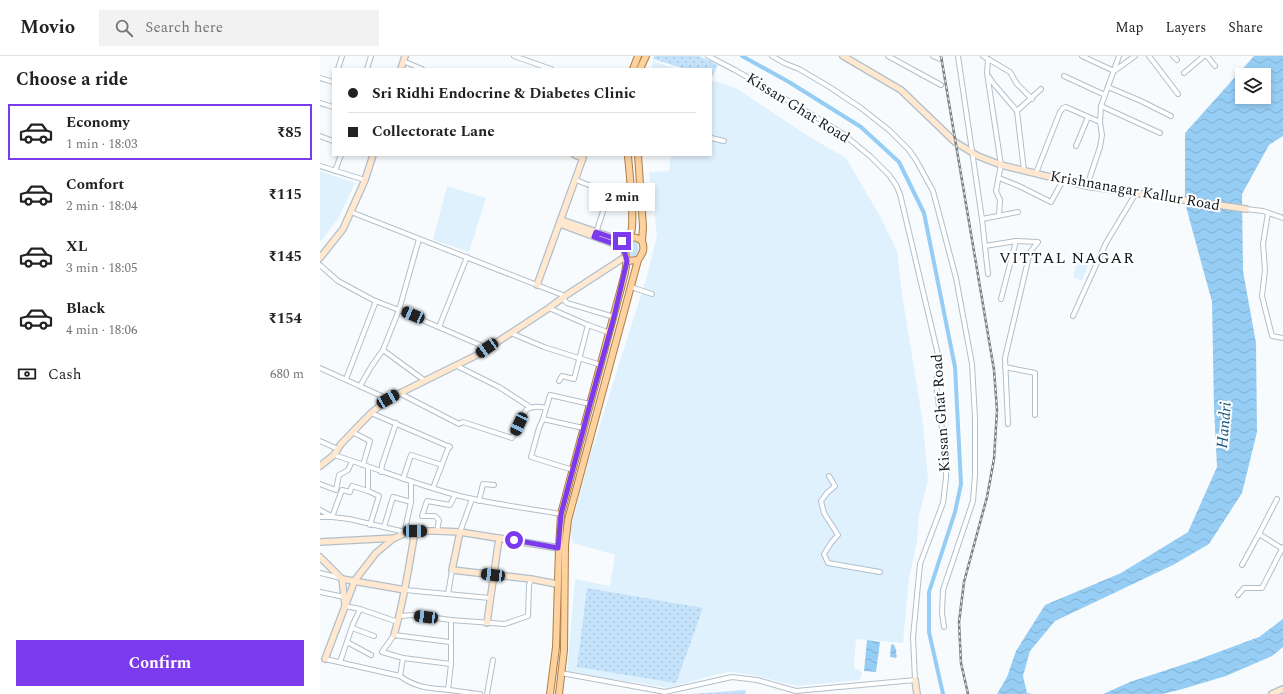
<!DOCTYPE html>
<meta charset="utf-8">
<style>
body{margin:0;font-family:Spectral,serif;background:#f2f2f2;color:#222;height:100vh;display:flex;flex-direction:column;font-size:15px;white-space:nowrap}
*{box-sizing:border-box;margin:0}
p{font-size:13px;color:#767676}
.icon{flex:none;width:22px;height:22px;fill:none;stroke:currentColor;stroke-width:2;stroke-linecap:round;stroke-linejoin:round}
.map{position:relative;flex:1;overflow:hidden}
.drawer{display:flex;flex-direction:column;background:#fff;width:320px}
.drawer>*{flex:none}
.top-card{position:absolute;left:12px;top:12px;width:380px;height:88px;border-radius:0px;box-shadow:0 2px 6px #0003;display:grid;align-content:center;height:88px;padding:0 16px;background:#fff}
.tools{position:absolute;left:915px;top:12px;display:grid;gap:8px}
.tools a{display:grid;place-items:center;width:36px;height:36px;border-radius:0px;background:#fff;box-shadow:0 2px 6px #0003;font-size:20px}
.end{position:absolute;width:18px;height:18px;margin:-9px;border:5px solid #7c3aed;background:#fff;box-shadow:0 0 0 2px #fff}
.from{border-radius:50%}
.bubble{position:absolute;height:28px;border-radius:0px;background:#fff;box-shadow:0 2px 6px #0003;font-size:13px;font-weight:700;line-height:28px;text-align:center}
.car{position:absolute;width:12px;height:24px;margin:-12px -6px;border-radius:5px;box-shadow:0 0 3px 1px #0007;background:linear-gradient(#222 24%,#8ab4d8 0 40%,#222 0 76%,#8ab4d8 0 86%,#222 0)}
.top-card b{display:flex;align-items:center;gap:14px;height:38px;font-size:15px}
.top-card b+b{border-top:1px solid #e0e0e0}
.top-card i{width:10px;height:10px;background:#222}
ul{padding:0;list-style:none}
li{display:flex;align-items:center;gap:12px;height:56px;margin:0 8px 6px;padding:0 8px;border:2px solid transparent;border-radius:0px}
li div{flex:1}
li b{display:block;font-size:15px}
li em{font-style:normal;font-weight:700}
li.active{border-color:#7c3aed}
li>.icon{width:36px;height:36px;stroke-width:1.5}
h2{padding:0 16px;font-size:18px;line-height:48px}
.pay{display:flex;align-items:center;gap:10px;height:44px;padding:0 16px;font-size:15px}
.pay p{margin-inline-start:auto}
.cta{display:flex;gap:8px;margin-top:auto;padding:8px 16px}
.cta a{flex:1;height:46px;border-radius:0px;background:#7c3aed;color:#fff;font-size:16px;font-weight:700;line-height:46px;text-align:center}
header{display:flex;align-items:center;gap:24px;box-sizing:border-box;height:56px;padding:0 20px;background:#fff;border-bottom:1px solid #e0e0e0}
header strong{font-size:19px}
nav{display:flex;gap:22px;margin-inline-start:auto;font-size:14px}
.search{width:280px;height:36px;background:#f2f2f2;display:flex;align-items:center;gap:10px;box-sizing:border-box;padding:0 14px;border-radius:0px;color:#767676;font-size:15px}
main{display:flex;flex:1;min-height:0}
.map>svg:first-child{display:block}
.built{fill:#e0f1fe}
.green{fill:#c4e3fa}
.park{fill:url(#park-dots)}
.water{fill:url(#water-waves);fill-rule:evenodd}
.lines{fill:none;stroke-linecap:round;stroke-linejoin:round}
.canal{stroke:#96cdf4;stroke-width:4}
.street-casing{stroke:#b1bfca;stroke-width:6}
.secondary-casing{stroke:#b1bfca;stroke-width:8}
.primary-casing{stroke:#ac7e47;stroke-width:8}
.street{stroke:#fff;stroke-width:4}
.secondary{stroke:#ffe8cf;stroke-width:5.5}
.primary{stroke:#fed29e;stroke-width:6}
.rail-casing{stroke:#797e81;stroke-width:2.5}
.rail{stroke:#fff;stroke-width:1;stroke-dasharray:3;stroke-linecap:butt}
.route{stroke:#7c3aed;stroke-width:5}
.labels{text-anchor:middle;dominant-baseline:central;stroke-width:4;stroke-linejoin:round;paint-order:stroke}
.street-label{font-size:15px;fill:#13191d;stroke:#fff}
.neighbourhood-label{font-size:16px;letter-spacing:1px;fill:#13191d;stroke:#fff}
.water-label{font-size:16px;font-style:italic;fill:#125379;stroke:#fff}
</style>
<header>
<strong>Movio</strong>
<div class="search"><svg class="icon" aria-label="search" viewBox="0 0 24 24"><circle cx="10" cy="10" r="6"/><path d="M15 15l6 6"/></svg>Search here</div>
<nav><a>Map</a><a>Layers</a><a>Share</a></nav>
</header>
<main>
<section class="drawer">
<h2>Choose a ride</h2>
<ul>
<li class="active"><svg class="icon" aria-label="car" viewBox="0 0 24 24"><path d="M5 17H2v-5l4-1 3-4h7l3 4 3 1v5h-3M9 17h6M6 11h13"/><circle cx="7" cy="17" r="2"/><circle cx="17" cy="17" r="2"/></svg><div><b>Economy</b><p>1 min · 18:03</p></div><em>₹85</em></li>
<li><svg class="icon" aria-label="car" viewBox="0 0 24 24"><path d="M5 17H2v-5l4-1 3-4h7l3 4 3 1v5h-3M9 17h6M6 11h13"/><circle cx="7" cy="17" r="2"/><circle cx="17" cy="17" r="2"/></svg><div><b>Comfort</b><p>2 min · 18:04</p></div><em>₹115</em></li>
<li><svg class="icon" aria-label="car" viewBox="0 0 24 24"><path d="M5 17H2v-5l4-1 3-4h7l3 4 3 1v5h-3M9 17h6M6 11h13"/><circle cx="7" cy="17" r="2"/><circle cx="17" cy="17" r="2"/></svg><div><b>XL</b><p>3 min · 18:05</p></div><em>₹145</em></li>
<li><svg class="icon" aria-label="car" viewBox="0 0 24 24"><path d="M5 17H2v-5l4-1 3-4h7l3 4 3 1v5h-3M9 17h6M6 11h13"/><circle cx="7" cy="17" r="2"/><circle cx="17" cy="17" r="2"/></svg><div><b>Black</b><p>4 min · 18:06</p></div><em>₹154</em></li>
</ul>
<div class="pay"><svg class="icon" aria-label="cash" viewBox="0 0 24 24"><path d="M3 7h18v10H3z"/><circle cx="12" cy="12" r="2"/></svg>Cash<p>680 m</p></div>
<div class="cta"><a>Confirm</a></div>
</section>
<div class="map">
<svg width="963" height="638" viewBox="0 0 963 638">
<defs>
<pattern id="park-dots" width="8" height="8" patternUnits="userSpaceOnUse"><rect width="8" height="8" fill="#c4e3fa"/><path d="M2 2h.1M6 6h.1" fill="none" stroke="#a8c2d6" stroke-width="1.8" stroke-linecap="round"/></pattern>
<pattern id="water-waves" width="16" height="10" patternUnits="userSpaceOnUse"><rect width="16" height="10" fill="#96cdf4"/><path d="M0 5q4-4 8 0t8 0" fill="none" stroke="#80afd1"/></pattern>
</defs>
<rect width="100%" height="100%" fill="#f8fbfd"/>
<g class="built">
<polygon points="333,5 358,13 331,13"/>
<polygon points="391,24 416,32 488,80 526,102 560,160 577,195 582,238 603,367 608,424 599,460 597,485 589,522 583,587 536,583 534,612 540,614 542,616 540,624 477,630 436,620 409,616 398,618 348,632 247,616 255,523 290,530 295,499 253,487 250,475 269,403 327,220 337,179 329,116 349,115 351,99 391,99"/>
<polygon points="0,115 35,127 18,163 0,186"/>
<polygon points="127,130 166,142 149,196 113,184"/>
<polygon points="757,206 768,210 762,225 753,221"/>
</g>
<path class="green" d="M311 186H316C320 192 318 195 315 201L310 200 308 193Z"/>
<g class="park">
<polygon points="334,0 379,0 398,9 392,21 391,13 365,13 333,3"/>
<polygon points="267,532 383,552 356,627 257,611"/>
<polygon points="425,634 426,638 371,638"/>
</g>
<g class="water">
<path d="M934 0H963V80L949 89 922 138 923 215 936 287 937 376 922 437 889 488 853 509 735 565 710 595 703 620 707 637 712 638H677L687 621 696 595 725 549 801 517 868 476 897 411 894 352 892 246 865 147V77ZM922 19H944V41H922Z"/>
<polygon points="963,563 963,591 952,600 906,620 859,634 842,638 783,638 810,626 877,604 939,581"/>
<polygon points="547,584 560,586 556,616 544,615"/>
<path d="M573 588C575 590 577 595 576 598L577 600 576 602 570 601 571 589Z"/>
</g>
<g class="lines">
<polyline class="canal" points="422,0 469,26 541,71 579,106 604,157 635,311 641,428 635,456 609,536 609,576 623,638"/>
<defs>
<g id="street">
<polyline points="194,0 231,13"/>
<polyline points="452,0 464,7 479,13 508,30 541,52 569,74 589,94 596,104 613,135 636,222 652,308 655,362 655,419 653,445 623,534 622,557 624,571"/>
<polyline points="568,0 621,29"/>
<polyline points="613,0 620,3"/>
<polyline points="638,0 662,163 668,218"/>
<polyline points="663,0 690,16 697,28 712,43"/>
<polyline points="762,0 794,15 815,0"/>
<polyline points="829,0 858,38"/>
<polyline points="853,0 857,4"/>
<polyline points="887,0 895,10"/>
<polyline points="668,3 667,17 681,109 676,135 680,144 679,159"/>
<polyline points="83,5 102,13"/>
<polyline points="18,13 22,0"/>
<polyline points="47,13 51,0"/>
<polyline points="864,17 884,0"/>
<polyline points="744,20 785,39"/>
<polyline points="669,21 673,27 697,55 704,115"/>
<polyline points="0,22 13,26"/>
<polyline points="788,31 821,45 851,60"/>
<polyline points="0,47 13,51"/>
<polyline points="781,50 840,77"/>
<polyline points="697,55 721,33"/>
<polyline points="0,80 13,85"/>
<polyline points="391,82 404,85"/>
<polyline points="756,90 768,61"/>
<polyline points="0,110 45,124"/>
<polyline points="15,115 21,99"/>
<polyline points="716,117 740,56 743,52 746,51 780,66"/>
<polyline points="679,122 699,130 731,146 743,124"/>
<polyline points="256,124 289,137 276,177"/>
<polyline points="767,130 780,91 782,79 780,66 781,50 799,0"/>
<polyline points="926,153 943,155 963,162"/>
<polyline points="31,156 245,240"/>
<polyline points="948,157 943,188 945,214 942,240 952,280 963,282"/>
<polyline points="662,163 698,156"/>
<polyline points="99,183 79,254 63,294 104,324"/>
<polyline points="665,190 696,185 681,243"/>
<polyline points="0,209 18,225 53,244 79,254 167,292"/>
<polyline points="311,231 332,238"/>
<polyline points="242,242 247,247 294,261"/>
<polyline points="229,252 268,269 254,323 242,320 239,325"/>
<polyline points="753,260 786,187 816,137"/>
<polyline points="268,269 290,277"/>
<polyline points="119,271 147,201"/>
<polyline points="191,277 224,291 281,309"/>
<polyline points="137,310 179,331 210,351"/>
<polyline points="685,311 715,317 715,359"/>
<polyline points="0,312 68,343"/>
<polyline points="26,323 56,245"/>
<polyline points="40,330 51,311 63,294"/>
<path d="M79 337 139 368 143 366 192 382 206 354C212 350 219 350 226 352"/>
<polyline points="51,357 130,391"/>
<polyline points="223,363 230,339 270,348"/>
<polyline points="688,368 685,302 710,196 718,186 696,185"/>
<polyline points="32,376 50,385 43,409"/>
<polyline points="0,385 18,393"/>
<path d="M14 399C55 412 94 428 136 439 170 448 206 452 241 458"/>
<polyline points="48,411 48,435 59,440 50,469"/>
<polyline points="253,414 211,401 219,372 223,363 263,372"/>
<polyline points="61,416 62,409 76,367"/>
<polyline points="509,420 515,430 507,437 501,445 504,457 518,479 511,487 504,498 508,507 560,516"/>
<polyline points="83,423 91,399 122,409"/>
<polyline points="0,428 16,434 19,419 28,414 32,405"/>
<polyline points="113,432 129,390"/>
<polyline points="159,445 163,428 174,429"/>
<polyline points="0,454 11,460"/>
<polyline points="0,461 12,461 29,463 85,476"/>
<polyline points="12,461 22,434 30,436 32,430 48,435"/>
<polyline points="64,471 73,441 91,446"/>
<polyline points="117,475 119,464 115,460 102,460 107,445 130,449 135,439"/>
<polyline points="140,476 152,443"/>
<polyline points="84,478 91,446 91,425"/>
<polyline points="939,478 957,443"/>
<polyline points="922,509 939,478 963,493"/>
<polyline points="0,517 21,522"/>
<polyline points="85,534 170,542"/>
<polyline points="0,536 24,541"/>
<polyline points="128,538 132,514"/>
<polyline points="918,539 924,532 942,532 963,491"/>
<polyline points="25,550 40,553 78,566"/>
<polyline points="80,560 94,559 131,564 185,568 208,560 209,529 211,523"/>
<polyline points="32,572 54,580"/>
<polyline points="27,586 51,599"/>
<polyline points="83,602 131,608"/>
<path d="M5 603 80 620C96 632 110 632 128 634 139 635 150 637 160 638"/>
<polyline points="20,606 33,568 40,553"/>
<polyline points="241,617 345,636 412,621 437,624 476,635 595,624 593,581 600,508 623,447 626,422 626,402 616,329 617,320 620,313 619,303 580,138 576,129 569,119 551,101 522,77 481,52 415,14 388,0"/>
<polyline points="80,620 83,602 62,596 74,579 130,586"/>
<polyline points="128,634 131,608 131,564"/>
<polyline points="167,638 173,604"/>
</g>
<g id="secondary">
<polyline points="523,0 581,34 635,86 658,100 681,109 767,130 926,153"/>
<polyline points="81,13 85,0"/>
<polyline points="241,164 306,186"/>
<polyline points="240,168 300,190 305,194"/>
<polyline points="0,202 23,173 45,124 53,99"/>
<polyline points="217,229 263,102 255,99"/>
<polyline points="0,410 14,399 21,388 51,357 68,343 159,298 229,252 245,240 305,201"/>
<polyline points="140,476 132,514 211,523 237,528"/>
<polyline points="0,486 75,482 90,475 117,475 140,476 239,492"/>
<polyline points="0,501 22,523 25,548"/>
<polyline points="22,523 85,534"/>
<polyline points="167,567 179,482"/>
<path d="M74 579C84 545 89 510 95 475"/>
<polyline points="5,603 35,524 56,497 74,482"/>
<polyline points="595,624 597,638"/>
<polyline points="952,638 963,633"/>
</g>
<g id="primary">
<polyline points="313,13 318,0"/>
<polyline points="320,13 326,0"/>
<path d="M308 99C309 116 316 167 310 181"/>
<polyline points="318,99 323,171 322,185"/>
<path d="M230 638 236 591 239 492 241 458 270 348 304 221C305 216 307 209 306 204 305 194 304 190 310 181L317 182 322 185C325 193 323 197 318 204L307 205"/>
<polyline points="239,638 244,594 245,489 248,464 318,204"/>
</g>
</defs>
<use href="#street" class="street-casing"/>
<use href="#secondary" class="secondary-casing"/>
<use href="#primary" class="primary-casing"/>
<use href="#street" class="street"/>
<use href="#secondary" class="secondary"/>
<use href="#primary" class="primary"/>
<defs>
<polyline id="rail" points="621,0 674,314 677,354 674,403 667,441 644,526 639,566 641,607 648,638"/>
</defs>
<use href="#rail" class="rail-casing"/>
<use href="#rail" class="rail"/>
</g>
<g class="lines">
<polyline class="route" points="194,484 238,492 241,458 270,348 294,261 307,205 304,194 300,190 274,181 276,176 302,185"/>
</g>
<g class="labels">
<g class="street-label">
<text transform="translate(478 52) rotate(32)">Kissan Ghat Road</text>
<text transform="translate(815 135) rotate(10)">Krishnanagar Kallur Road</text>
<text transform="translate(621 357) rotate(-94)">Kissan Ghat Road</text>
</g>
<g class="neighbourhood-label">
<text x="747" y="202">VITTAL NAGAR</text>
</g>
<g class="water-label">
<text transform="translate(904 369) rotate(-85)">Handri</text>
</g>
</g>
</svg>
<div class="tools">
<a><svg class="icon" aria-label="layers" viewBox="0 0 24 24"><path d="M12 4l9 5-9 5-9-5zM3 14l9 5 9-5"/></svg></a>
</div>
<i class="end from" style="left:194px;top:484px"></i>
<i class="end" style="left:302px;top:185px"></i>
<div class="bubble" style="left:269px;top:127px;width:66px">2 min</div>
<i class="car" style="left:93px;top:259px;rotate:293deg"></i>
<i class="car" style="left:167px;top:292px;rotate:236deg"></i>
<i class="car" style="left:68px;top:343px;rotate:60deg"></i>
<i class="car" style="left:199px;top:368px;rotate:205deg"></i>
<i class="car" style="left:95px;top:475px;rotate:91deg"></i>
<i class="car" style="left:173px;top:519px;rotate:277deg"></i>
<i class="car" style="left:106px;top:561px;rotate:277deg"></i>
<div class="top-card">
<b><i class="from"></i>Sri Ridhi Endocrine &amp; Diabetes Clinic</b>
<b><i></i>Collectorate Lane</b>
</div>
</div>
</main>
